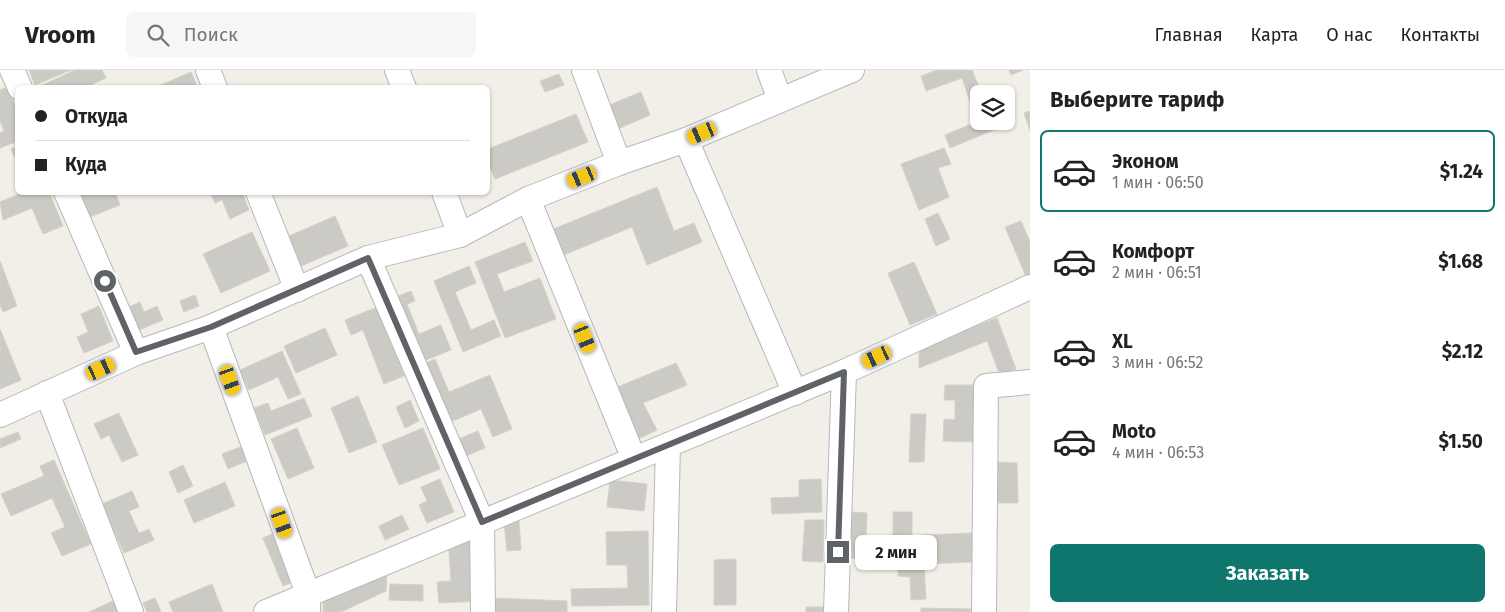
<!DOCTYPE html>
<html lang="ru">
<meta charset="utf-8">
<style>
body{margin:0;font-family:"Fira Sans",sans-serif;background:#f6f6f6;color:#222;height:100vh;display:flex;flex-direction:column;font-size:19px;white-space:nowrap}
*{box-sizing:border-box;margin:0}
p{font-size:16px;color:#767676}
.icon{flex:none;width:28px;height:28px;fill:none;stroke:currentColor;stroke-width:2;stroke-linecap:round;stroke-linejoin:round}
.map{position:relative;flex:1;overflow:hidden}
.side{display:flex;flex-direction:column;background:#fff;width:475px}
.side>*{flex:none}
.banner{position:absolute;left:15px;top:15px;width:475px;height:110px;border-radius:8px;box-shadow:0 1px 4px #0004;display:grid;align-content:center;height:110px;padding:0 20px;background:#fff}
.buttons{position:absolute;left:970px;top:15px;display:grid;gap:10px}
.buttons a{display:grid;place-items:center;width:45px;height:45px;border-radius:8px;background:#fff;box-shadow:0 1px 4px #0004;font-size:25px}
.end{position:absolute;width:22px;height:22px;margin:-11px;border:6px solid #5f6368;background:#fff;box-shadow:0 0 0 2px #fff}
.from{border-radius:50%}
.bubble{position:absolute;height:35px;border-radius:8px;background:#fff;box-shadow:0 1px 4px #0004;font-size:16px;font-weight:700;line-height:35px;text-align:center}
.car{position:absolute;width:15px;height:30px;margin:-15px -8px;border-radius:6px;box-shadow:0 0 4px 1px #0007;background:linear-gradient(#f5c518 24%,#345 0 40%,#f5c518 0 76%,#345 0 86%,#f5c518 0)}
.banner b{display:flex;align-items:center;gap:18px;height:48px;font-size:19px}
.banner b+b{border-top:1px solid #e0e0e0}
.banner i{width:12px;height:12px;background:#222}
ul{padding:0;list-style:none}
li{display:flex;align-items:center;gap:15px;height:82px;margin:0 10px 8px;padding:0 10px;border:2px solid transparent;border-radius:8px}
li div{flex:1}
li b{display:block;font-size:19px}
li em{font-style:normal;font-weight:700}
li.selected{border-color:#0f766e}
li>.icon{width:45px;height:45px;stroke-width:1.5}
h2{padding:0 20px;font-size:22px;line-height:60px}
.primary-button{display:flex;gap:10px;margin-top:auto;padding:10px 20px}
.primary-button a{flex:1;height:58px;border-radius:8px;background:#0f766e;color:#fff;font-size:20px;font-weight:700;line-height:58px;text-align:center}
header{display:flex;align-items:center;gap:30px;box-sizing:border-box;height:70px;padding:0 25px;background:#fff;border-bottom:1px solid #e0e0e0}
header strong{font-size:24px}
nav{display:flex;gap:28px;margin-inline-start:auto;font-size:18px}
.search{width:350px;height:45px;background:#f6f6f6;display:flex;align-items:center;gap:12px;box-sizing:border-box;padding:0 18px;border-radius:8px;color:#767676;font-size:19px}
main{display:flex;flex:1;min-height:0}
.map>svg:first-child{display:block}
.building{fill:#cccac5;stroke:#d6d1c6}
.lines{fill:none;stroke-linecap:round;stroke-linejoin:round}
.minor-casing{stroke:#b5b8bc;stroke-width:26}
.minor{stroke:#fff;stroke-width:24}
.route{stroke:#5f6368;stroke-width:6}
</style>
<header>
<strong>Vroom</strong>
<div class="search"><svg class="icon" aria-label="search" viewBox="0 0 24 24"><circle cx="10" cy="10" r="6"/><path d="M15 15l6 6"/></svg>Поиск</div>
<nav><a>Главная</a><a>Карта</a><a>О нас</a><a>Контакты</a></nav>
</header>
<main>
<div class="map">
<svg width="1030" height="542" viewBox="0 0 1030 542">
<rect width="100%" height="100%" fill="#f1efe8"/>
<g class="building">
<polygon points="29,0 71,0 35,15"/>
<polygon points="75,0 102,0 106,8 84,18 36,18"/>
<polygon points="937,0 972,0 982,24 979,24 979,38 973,40 962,8 926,21 921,6"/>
<polygon points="1009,0 1023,0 1011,5"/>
<polygon points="191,2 198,18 154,18"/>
<polygon points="559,4 564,15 545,22 540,11"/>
<polygon points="7,17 18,42 18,71 0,78 0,63 4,61 0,51 0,20"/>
<polygon points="641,22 650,45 611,62 602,38"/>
<polygon points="1030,41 1030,61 1024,43"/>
<polygon points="576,44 588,72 495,109 488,93 488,79"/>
<polygon points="979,51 993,51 996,59 950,78 945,65"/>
<polygon points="18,76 18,94 11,79"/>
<polygon points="944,78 951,94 938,98 949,127 919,140 901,94"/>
<polygon points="657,117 674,161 694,153 702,172 647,195 632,157 561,186 551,160"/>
<polygon points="24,122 49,122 63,156 43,164 32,138 3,150 0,132"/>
<polygon points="80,122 115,122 120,135 90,147"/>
<polygon points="210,122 242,122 249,140 230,149 222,130 215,133"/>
<polygon points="938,143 950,169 936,176 925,149"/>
<polygon points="335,146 348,176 301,196 289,166"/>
<polygon points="1021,151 1030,172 1030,208 1027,209 1005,157"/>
<polygon points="252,162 270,201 221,223 203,184"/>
<polygon points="525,172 533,191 497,204 504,222 540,208 556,249 505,268 475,192"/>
<polygon points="0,191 17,236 3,242 0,235"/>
<polygon points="914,192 937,244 910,255 888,203"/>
<polygon points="469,196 476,213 455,222 471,260 494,250 501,266 463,282 434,211"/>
<polygon points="411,221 415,231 407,234 419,264 441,255 451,280 416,294 390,229"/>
<polygon points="195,225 199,236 184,242 180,231"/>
<polygon points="140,232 144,242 157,236 163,250 137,261 127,238"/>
<polygon points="99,236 113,271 84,283 77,267 88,262 81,244"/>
<polygon points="377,237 404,306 384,314 363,260 351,265 345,250"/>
<polygon points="997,248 1016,299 1000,305 987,271 919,298 919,278"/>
<polygon points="325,258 337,285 296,303 284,276"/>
<polygon points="0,259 21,310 0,319"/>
<polygon points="282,281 301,324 288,329 278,307 249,320 240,300"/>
<polygon points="435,289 449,322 490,305 512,359 493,367 481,339 441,356 416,297"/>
<polygon points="676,293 687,315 643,333 657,360 638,369 615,318"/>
<polygon points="945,315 976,315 974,372 943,371 944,349 955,350 955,330 944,330"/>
<polygon points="358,326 377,372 349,383 331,338"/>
<polygon points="304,328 312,346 265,365 254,338 268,333 271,341"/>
<polygon points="410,330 419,351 405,358 396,337"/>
<polygon points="119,343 138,385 122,392 109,365 101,369 94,354"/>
<polygon points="911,344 926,344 924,392 909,392"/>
<polygon points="297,358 314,398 288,409 271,369"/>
<polygon points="423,358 440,399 399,415 382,375"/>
<polygon points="478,361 485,378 464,387 456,370"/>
<polygon points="18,362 21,369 0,378 0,369"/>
<polygon points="243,376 249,390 228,399 222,384"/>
<polygon points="54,390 91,474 62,486 51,463 65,457 52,428 11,446 1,424 44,406 40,396"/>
<polygon points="991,392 1017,393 1018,433 992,433"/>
<polygon points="183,395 193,416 178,423 169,402"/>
<polygon points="440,409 454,442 427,453 419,435 427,431 421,417"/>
<polygon points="821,409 822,442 772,444 771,428 799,427 799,410"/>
<polygon points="610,410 647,414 644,441 607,437"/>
<polygon points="225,412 235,436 194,453 184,430"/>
<polygon points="132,421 139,437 129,441 139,463 149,459 154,470 124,483 102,434"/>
<polygon points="851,442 867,443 865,489 848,488"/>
<rect x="893" y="442" width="19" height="48"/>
<polygon points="402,445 409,459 385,470 379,456"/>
<polygon points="805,450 824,450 823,492 802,491"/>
<polygon points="519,451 521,480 507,481 504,452"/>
<polygon points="648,461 649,535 572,536 571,519 628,518 627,495 607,495 606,462"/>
<polygon points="276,462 296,510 283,516 263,468"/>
<polygon points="972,463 973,492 923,494 922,465"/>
<polygon points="475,467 479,531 439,533 437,512 451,511 448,469"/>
<polygon points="736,489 736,535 714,535 714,490"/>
<polygon points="899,493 924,495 926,529 911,530 910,507 898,506"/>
<polygon points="387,500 386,521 341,542 323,542 323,527"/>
<polygon points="212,514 223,542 173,542 169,532"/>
<polygon points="390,514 423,515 423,531 389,530"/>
<polygon points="155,528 161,542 147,542 143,533"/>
<polygon points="493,528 567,531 567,542 492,542"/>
<polygon points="113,531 118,542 89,542"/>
<rect x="806" y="537" width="20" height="5"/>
<polygon points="921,538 971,539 971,542 921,542"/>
</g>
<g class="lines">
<defs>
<g id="minor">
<polyline points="12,0 20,18"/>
<polyline points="208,0 215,18"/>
<polyline points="397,0 404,18"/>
<polyline points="584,0 619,93"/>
<polyline points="769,0 780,30"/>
<polyline points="686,70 795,323"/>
<polyline points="66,122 136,283"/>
<polyline points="258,122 297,220"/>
<polyline points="444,122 460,165"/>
<polyline points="528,129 634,389"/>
<polyline points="368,188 482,452 483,542"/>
<polyline points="211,257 308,524 308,540"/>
<polyline points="47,323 131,542"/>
<polyline points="0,345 136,283 211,257 368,188 460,165 528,129 619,93 686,70 852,0"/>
<polyline points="266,542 844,302 1030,217"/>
<polyline points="664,542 668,375"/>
<polyline points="836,542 844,302"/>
<polyline points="984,542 986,316 1030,312"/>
</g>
</defs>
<use href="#minor" class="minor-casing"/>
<use href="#minor" class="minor"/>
</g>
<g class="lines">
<polyline class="route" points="105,211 136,282 211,257 368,188 482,452 844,302 838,482"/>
</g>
</svg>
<div class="buttons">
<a><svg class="icon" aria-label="layers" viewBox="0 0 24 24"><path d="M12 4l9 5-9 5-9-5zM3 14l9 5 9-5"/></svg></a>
</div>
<i class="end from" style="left:105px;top:211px"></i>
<i class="end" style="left:838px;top:482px"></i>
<div class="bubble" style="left:855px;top:465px;width:82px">2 мин</div>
<i class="car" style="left:702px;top:63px;rotate:247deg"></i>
<i class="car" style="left:582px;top:107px;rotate:248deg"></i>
<i class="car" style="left:585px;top:268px;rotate:158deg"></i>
<i class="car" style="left:877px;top:287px;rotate:245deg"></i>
<i class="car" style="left:101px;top:299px;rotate:65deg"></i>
<i class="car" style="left:230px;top:310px;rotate:160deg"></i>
<i class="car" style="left:282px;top:453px;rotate:160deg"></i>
<div class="banner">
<b><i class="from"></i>Откуда</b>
<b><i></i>Куда</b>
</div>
</div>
<section class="side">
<h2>Выберите тариф</h2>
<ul>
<li class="selected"><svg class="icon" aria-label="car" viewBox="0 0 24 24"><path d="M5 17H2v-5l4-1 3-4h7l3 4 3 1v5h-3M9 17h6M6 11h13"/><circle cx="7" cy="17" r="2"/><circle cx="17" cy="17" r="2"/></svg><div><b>Эконом</b><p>1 мин · 06:50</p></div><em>$1.24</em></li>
<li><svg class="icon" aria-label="car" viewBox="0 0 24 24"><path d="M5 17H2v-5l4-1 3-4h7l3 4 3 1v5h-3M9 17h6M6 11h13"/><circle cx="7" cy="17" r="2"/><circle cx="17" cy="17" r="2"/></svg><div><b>Комфорт</b><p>2 мин · 06:51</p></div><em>$1.68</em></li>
<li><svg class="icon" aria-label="car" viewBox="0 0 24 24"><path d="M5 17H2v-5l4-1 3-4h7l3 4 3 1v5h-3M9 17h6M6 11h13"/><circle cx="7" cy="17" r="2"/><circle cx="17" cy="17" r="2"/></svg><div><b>XL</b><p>3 мин · 06:52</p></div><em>$2.12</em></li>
<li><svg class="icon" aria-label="car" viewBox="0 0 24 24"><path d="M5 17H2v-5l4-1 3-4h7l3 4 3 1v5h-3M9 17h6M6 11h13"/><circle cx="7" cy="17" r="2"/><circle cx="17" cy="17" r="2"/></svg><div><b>Moto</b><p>4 мин · 06:53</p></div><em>$1.50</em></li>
</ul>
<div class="primary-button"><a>Заказать</a></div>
</section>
</main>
